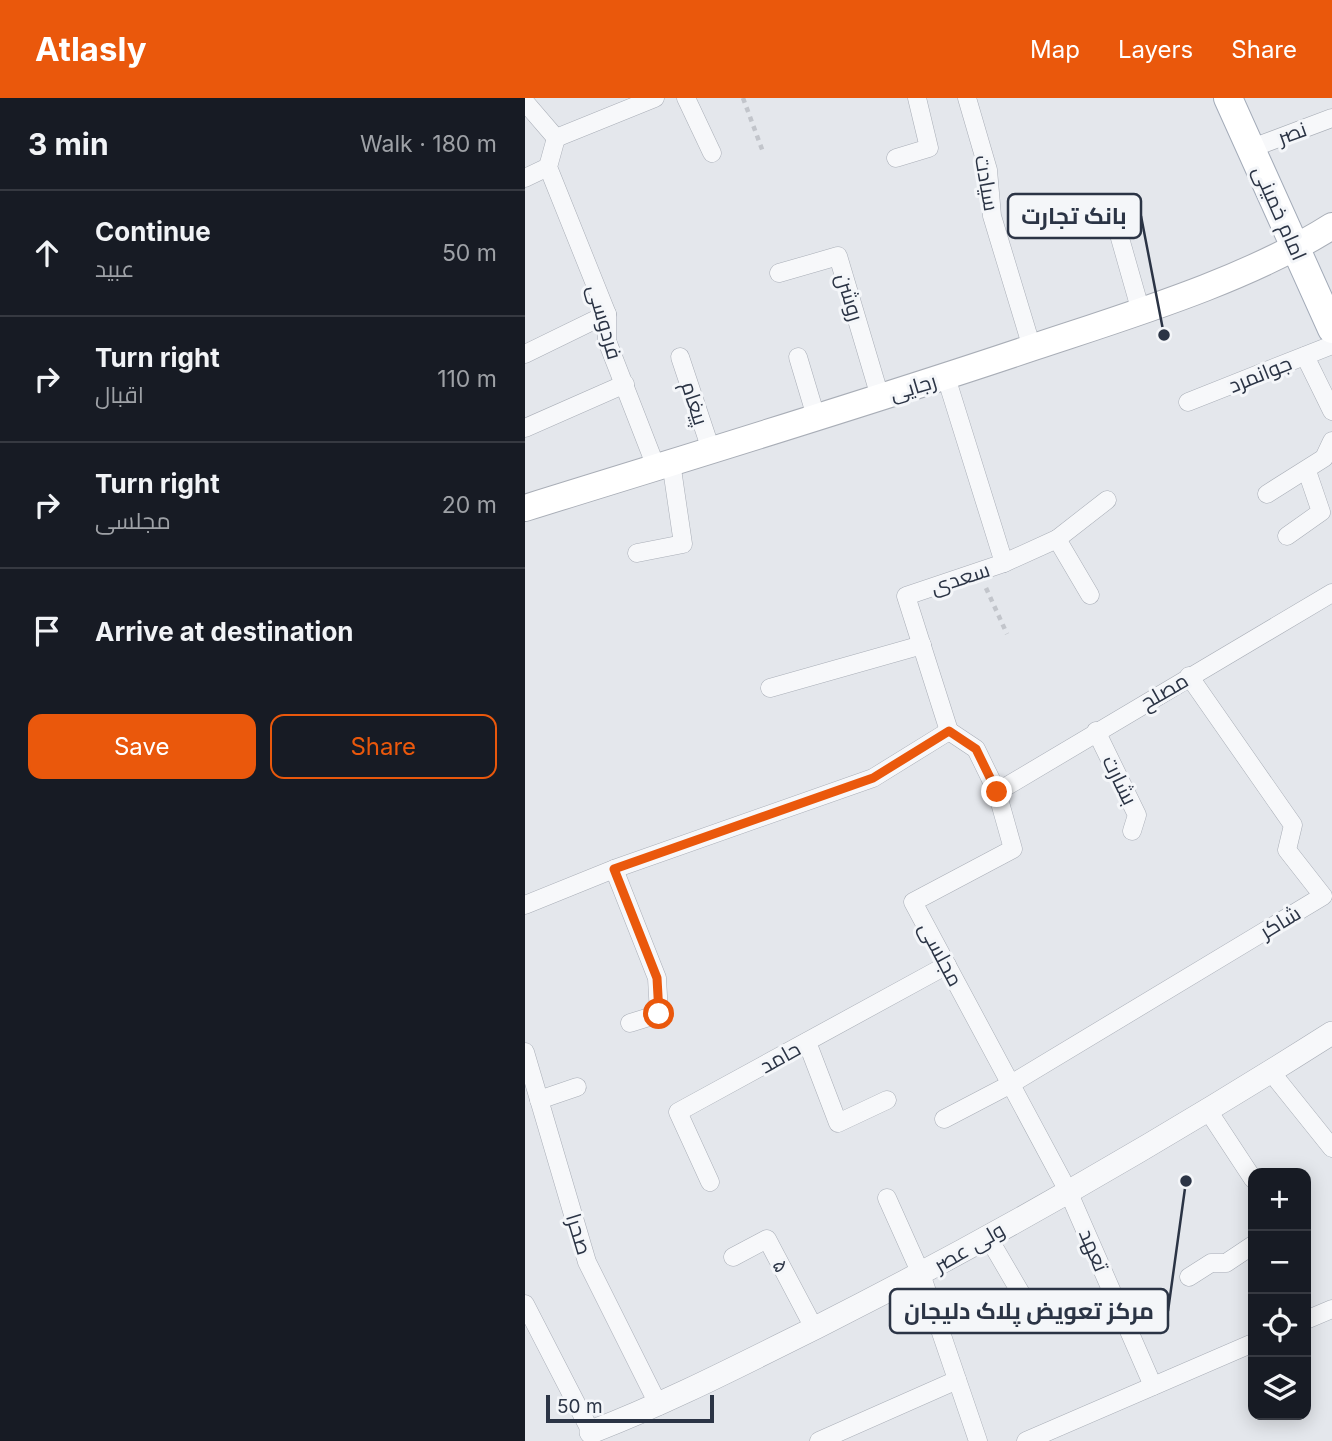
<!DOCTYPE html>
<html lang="en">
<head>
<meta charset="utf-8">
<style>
  body { margin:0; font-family:Inter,Cairo,sans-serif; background:#242831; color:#f1f3f6 }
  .controls { position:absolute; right:21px; bottom:21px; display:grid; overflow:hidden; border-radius:14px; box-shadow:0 4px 18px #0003 }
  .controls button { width:63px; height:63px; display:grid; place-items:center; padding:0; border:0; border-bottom:2px solid #363941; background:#171b24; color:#f1f3f6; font:35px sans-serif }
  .scale { position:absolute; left:21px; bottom:18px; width:168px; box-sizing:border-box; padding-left:7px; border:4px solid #2b3445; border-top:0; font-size:19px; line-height:24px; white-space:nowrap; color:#2b3445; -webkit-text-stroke:5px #f4f6f9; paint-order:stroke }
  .stop { position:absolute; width:21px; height:21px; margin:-16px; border:5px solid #ea580c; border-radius:50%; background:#fff }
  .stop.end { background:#ea580c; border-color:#fff; box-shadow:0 2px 7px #0008 }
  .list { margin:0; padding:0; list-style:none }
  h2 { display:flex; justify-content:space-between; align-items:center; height:91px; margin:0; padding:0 28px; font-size:30px }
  h2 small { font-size:23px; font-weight:400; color:#9ea1a6 }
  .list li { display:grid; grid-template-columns:46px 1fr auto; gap:21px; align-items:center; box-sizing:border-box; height:126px; padding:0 28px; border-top:2px solid #363941 }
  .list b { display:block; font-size:26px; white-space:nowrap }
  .list p { margin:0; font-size:23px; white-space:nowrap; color:#9ea1a6 }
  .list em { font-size:23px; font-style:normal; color:#9ea1a6 }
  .actions { display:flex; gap:14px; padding:21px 28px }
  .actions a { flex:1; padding:16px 0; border:2px solid #ea580c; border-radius:14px; text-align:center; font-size:24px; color:#ea580c }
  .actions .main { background:#ea580c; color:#fff }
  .icon { flex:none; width:38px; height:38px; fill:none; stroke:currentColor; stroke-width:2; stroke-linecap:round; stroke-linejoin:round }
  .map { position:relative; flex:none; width:807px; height:1343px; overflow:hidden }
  header { display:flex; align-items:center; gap:42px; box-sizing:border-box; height:98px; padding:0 35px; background:#ea580c; color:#fff }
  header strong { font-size:33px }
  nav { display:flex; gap:38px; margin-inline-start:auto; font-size:24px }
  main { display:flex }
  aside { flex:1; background:#171b24 }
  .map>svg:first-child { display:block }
</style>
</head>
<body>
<header>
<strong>Atlasly</strong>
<nav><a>Map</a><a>Layers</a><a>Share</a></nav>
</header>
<main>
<aside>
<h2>3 min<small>Walk · 180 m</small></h2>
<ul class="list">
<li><svg class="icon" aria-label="ahead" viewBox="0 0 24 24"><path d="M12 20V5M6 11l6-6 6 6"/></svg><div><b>Continue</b><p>عبید</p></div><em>50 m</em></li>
<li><svg class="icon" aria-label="right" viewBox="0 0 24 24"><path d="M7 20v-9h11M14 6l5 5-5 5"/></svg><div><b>Turn right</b><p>اقبال</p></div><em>110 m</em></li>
<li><svg class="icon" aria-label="right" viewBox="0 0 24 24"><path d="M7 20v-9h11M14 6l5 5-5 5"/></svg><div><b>Turn right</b><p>مجلسی</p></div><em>20 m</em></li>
<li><svg class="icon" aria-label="arrive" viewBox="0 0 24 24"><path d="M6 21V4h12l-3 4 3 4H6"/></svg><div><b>Arrive at destination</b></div></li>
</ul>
<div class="actions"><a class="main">Save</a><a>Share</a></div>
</aside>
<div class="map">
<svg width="807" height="1343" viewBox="0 0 807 1343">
  <rect width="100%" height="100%" fill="#e4e7ec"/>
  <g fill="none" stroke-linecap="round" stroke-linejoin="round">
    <g stroke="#a9aeb7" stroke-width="19">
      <g id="minor">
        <polyline points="161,0 187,55"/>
        <polyline points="442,0 463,72 467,118 507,250"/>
        <polyline points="0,4 31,40"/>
        <polyline points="31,40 23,69 82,216 82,243 131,369"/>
        <polyline points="31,40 130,0"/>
        <polyline points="727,50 807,20"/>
        <polyline points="371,60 404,50 392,0"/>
        <polyline points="0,80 23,69"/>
        <polyline points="589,119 616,214"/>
        <polyline points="254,175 313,158 355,299"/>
        <polyline points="0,256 82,216"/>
        <polyline points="780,258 807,313"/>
        <polyline points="155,259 186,352"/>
        <polyline points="273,259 291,319"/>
        <polyline points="421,279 479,465 381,498 424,633"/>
        <polyline points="663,304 807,247"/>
        <polyline points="0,330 100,286"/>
        <polyline points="742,396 799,360 807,343"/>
        <polyline points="762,438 796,414 782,373"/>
        <polyline points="532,441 565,497"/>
        <polyline points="112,455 158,446 146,364"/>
        <polyline points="479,465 532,441 582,402"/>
        <polyline points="245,590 397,547"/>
        <polyline points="424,633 451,651 472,694 488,751 388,804 543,1093 628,1288"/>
        <polyline points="571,633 612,717 607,733"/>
        <polyline points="472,694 807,495"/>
        <polyline points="89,771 132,880 134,916 105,925"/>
        <polyline points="0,807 89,771 348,680 424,633"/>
        <polyline points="282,944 313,1025 362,1002"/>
        <polyline points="0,954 62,1164 134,1308"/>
        <polyline points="746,974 807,1050"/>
        <polyline points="14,1002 52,989"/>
        <polyline points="682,1011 728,1081"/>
        <polyline points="419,1021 486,986 798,798 762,752 768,727 664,578"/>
        <polyline points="185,1084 153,1014 422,867"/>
        <polyline points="362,1100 396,1176 453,1343"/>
        <polyline points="463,1139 501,1204"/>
        <polyline points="208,1159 242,1141 289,1230"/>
        <polyline points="664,1179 686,1165 701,1165 728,1147"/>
        <polyline points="0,1206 66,1334"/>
        <polyline points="781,1222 807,1211"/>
        <polyline points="294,1343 432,1282"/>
        <polyline points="501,1343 728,1245"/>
      </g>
    </g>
    <g stroke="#a9aeb7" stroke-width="24">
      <path id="tertiary" d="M66,1334C144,1304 217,1266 292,1229C468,1140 640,1041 807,935"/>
    </g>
    <g stroke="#a9aeb7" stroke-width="28">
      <path id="secondary" d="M0,410C170,357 340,306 509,249C605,217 722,182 807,128"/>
    </g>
    <g stroke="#a3abb8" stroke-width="30">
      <polyline id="primary" points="703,0 807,231"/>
    </g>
    <g stroke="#c2c5cb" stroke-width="4.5" stroke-dasharray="5 5" stroke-linecap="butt">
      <polyline points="218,0 238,54"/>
      <polyline points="461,490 482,536"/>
    </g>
    <use href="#minor" stroke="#f7f8fa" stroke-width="18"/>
    <use href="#tertiary" stroke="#f7f8fa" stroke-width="23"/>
    <use href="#secondary" stroke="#fff" stroke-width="26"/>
    <use href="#primary" stroke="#fff" stroke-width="28"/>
  </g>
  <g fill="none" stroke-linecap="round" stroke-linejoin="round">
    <polyline stroke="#ea580c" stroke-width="9" points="134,916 132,880 89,771 348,680 424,633 451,651 472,694"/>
  </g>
  <g text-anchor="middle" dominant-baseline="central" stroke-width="6" stroke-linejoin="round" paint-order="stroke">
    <g font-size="21" fill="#2b3445" stroke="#f4f6f9">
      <text transform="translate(767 35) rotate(-20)">نصر</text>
      <text transform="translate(462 85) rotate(80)">سیادت</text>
      <text transform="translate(755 115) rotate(66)">امام خمینی</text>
      <text transform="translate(325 199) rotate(73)">روشن</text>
      <text transform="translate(80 224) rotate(74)">فردوسی</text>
      <text transform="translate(735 276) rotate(-22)">جوانمرد</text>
      <text transform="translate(388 289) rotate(-17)">رجایی</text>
      <text transform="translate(170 305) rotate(72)">پیغام</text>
      <text transform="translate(435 480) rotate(-18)">سعدی</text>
      <text transform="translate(639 593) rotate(-30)">مصلح</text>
      <text transform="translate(595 682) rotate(64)">بشارت</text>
      <text transform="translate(755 824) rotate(-31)">شاکر</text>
      <text transform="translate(416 856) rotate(62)">مجلسی</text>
      <text transform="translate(255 959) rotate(-29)">حامد</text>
      <text transform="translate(54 1136) rotate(73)">صحرا</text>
      <text transform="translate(444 1149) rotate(-30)">ولی عصر</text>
      <text transform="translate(569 1152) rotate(67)">تعهد</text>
      <text transform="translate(256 1168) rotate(63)">۵</text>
    </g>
  </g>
  <path fill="none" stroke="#2b3445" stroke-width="2.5" d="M639 237L616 118M661 1083L643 1213"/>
  <g fill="#2b3445" stroke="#f4f6f9" stroke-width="2.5">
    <circle cx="639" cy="237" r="7"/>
    <circle cx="661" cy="1083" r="7"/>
  </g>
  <g fill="#f4f6f9" stroke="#2b3445" stroke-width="2.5">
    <rect x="483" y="96" width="133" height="44" rx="7"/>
    <rect x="365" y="1191" width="278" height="44" rx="7"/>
  </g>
  <g font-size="23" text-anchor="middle" font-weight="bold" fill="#2b3445">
    <text x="549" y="126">بانک تجارت</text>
    <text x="504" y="1221">مرکز تعویض پلاک دلیجان</text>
  </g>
</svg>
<div class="controls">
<button>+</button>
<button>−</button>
<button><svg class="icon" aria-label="locate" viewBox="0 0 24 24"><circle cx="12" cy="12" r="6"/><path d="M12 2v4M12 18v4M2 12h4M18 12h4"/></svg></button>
<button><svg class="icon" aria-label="layers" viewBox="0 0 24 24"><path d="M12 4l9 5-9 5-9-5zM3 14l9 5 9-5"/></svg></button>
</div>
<div class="scale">50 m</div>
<div class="stop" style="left:134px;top:916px"></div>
<div class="stop end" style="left:472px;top:694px"></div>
</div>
</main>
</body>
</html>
